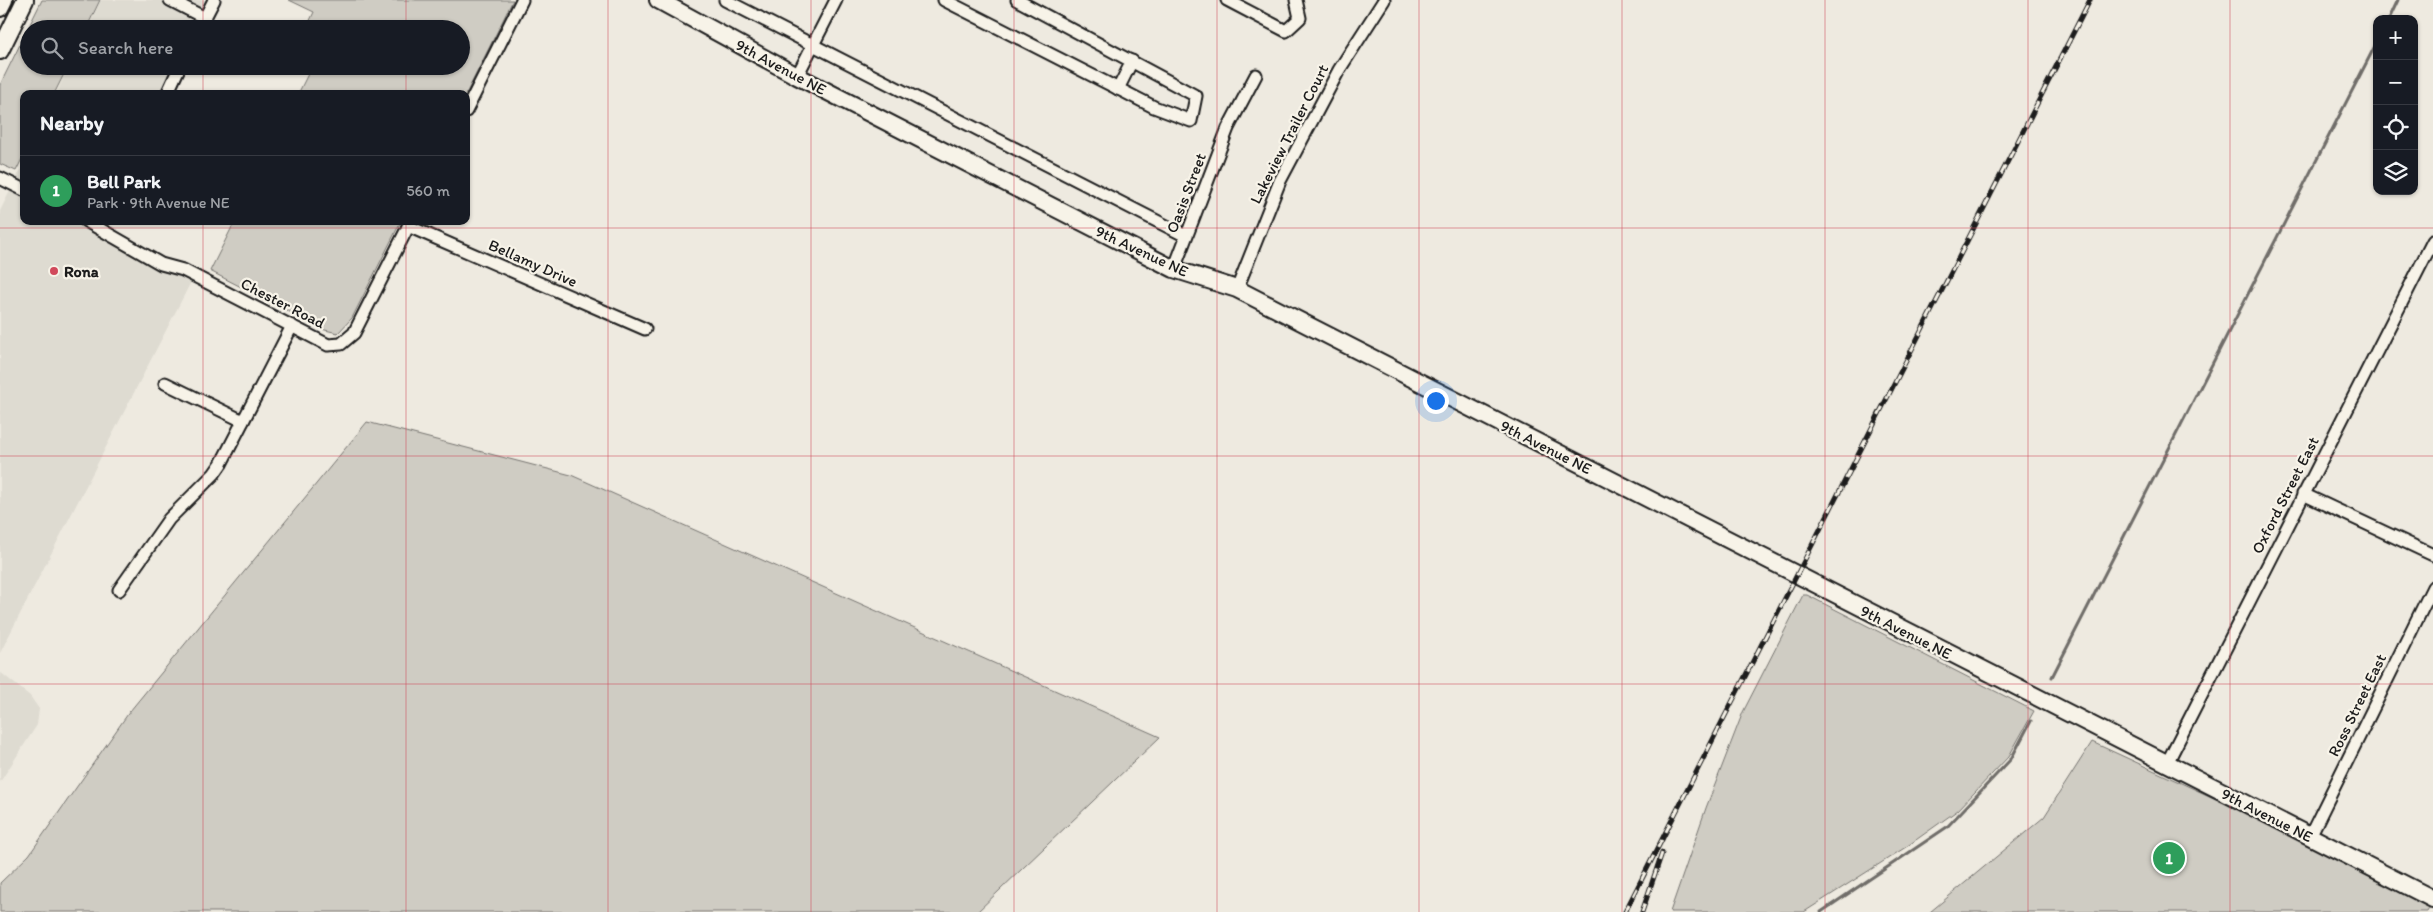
<!DOCTYPE html>
<html lang="en">
<head>
<meta charset="utf-8">
<style>
  body { margin:0; font-family:Itim,sans-serif; background:#20242c; color:#f1f3f6 }
  .controls { position:absolute; right:15px; top:15px; display:grid; overflow:hidden; border-radius:10px; box-shadow:0 1px 4px #0004 }
  .controls button { width:45px; height:45px; display:grid; place-items:center; padding:0; border:0; border-bottom:1px solid #363941; background:#171b24; color:#f1f3f6; font:25px sans-serif }
  .you { position:absolute; left:1435px; top:400px; width:18px; height:18px; margin:-12px; border:4px solid #fff; border-radius:50%; background:#1a73e8; box-shadow:0 0 0 8px #1a73e833 }
  .badge { display:grid; place-items:center; width:32px; height:32px; border-radius:50%; background:#d93025; color:#fff; font-size:16px; font-weight:700 }
  .pin { position:absolute; translate:-50% -50%; border:2px solid #fff; box-shadow:0 1px 5px #0006 }
  .list { margin:0; padding:0; list-style:none }
  h2 { display:flex; justify-content:space-between; align-items:center; height:65px; margin:0; padding:0 20px; font-size:21px }
  h2 small { font-size:16px; font-weight:400; color:#9ea1a6 }
  .list li { display:grid; grid-template-columns:32px 1fr auto; gap:15px; align-items:center; box-sizing:border-box; height:70px; padding:0 20px; border-top:1px solid #363941 }
  .list b { display:block; font-size:19px; white-space:nowrap }
  .list p { margin:0; font-size:16px; white-space:nowrap; color:#9ea1a6 }
  .list em { font-size:16px; font-style:normal; color:#9ea1a6 }
  .icon { flex:none; width:28px; height:28px; fill:none; stroke:currentColor; stroke-width:2; stroke-linecap:round; stroke-linejoin:round }
  .map { position:relative; flex:none; width:2433px; height:912px; overflow:hidden }
  .search { position:absolute; background:#171b24; box-shadow:0 1px 4px #0004; left:20px; top:20px; width:450px; height:55px; display:flex; align-items:center; gap:12px; box-sizing:border-box; padding:0 18px; border-radius:28px; color:#9ea1a6; font-size:19px }
  .panel { position:absolute; background:#171b24; box-shadow:0 1px 4px #0004; left:20px; top:90px; width:450px; height:135px; border-radius:10px }
  .map>svg:first-child { display:block }
</style>
</head>
<body>
<div class="map">
<svg width="2433" height="912" viewBox="0 0 2433 912">
  <rect width="100%" height="100%" fill="#eeeae0"/>
  <filter id="ink" filterUnits="userSpaceOnUse"><feTurbulence type="fractalNoise" baseFrequency=".02" numOctaves="2"/><feDisplacementMap in="SourceGraphic" scale="10" xChannelSelector="R" yChannelSelector="G"/><feConvolveMatrix kernelMatrix="1 2 1 2 8 2 1 2 1" color-interpolation-filters="sRGB"/></filter>
  <g filter="url(#ink)">
    <g fill="#dedbd1">
      <polygon points="101,0 214,0 199,29 87,29"/>
      <polygon points="69,66 180,66 166,94 56,94"/>
      <polygon points="24,163 24,221 102,221 99,227 194,276 0,653 0,211"/>
      <polygon points="0,672 30,696 39,709 37,725 0,782"/>
    </g>
    <g fill="#cfccc3" stroke="#767470">
      <polygon points="42,0 100,0 86,29 29,29 29,66 68,66 54,94 24,94 24,155 16,171 0,164 0,85"/>
      <polygon points="289,0 513,0 466,94 298,94 312,66 461,66 461,29 306,29 314,12"/>
      <polygon points="235,221 401,221 352,318 338,333 325,330 210,271"/>
      <polygon points="367,422 571,475 1160,737 977,912 0,912 0,883 29,855 130,711"/>
      <polygon points="1803,595 1807,595 2034,711 2009,756 1958,810 1906,847 1804,912 1670,912 1706,808 1743,712"/>
      <polygon points="2092,742 2433,899 2433,901 2427,912 1930,912 2044,817"/>
    </g>
    <g fill="none" stroke-linecap="round" stroke-linejoin="round">
      <g stroke="#6f6d69" stroke-width="3">
        <polyline points="2389,19 2398,0"/>
        <polyline points="2052,677 2377,42"/>
        <polyline points="1821,912 1947,827 2011,759 2031,721"/>
      </g>
      <g stroke="#1c1c1c" stroke-width="15">
        <g id="street">
          <polyline points="170,0 205,18"/>
          <polyline points="725,0 1186,236"/>
          <polyline points="944,0 1154,107 1191,121 1196,96 1017,0"/>
          <polyline points="1227,0 1286,31 1300,18 1296,0"/>
          <polyline points="199,29 214,0"/>
          <polyline points="797,76 836,0"/>
          <polyline points="1118,89 1132,61"/>
          <polyline points="167,94 180,66"/>
          <polyline points="466,111 522,0"/>
          <polyline points="0,178 24,190"/>
          <polyline points="86,221 161,264 183,270 328,345 341,344 354,333 411,221"/>
          <polyline points="408,226 645,329"/>
          <polyline points="1174,269 1228,128 1256,75"/>
          <polyline points="1237,289 1280,181 1339,70 1384,0"/>
          <polyline points="165,383 243,421"/>
          <polyline points="2303,494 2433,555"/>
          <polyline points="119,590 169,519 214,474 221,464 292,326"/>
          <polyline points="2166,765 2433,241"/>
          <polyline points="2310,836 2433,587"/>
        </g>
      </g>
      <g stroke="#1c1c1c" stroke-width="20">
        <g id="secondary">
          <polyline points="658,0 797,76 1174,269 1237,289 2433,899"/>
          <polyline points="0,8 4,0"/>
          <polyline points="0,51 25,0"/>
        </g>
      </g>
      <use href="#street" stroke="#f7f3e8" stroke-width="11"/>
      <use href="#secondary" stroke="#f7f3e8" stroke-width="16"/>
      <g stroke="#1c1c1c" stroke-width="5">
        <g id="rail">
          <polyline points="1625,912 2090,0"/>
          <polyline points="1642,912 1662,853"/>
        </g>
      </g>
      <use href="#rail" stroke="#f7f3e8" stroke-width="3" stroke-dasharray="9" stroke-linecap="butt"/>
    </g>
  </g>
  <path fill="none" stroke="#d1495b" stroke-width="1" stroke-opacity="0.55" d="M203,0V29M406,0V29M608,0V912M811,0V912M1014,0V912M1217,0V912M1419,0V912M1622,0V912M1825,0V912M2028,0V912M2230,0V912M203,66V94M406,66V94M203,221V912M406,221V912M0,228H2433M0,456H2433M0,684H2433"/>
  <circle fill="#d1495b" stroke="#f7f3e8" stroke-width="2" cx="54" cy="271" r="5"/>
  <g text-anchor="middle" dominant-baseline="central" stroke-width="4.5" stroke-linejoin="round" paint-order="stroke">
    <g font-size="16" fill="#1c1c1c" stroke="#f7f3e8">
      <text transform="translate(781 67) rotate(28)">9th Avenue NE</text>
      <text transform="translate(1289 134) rotate(-63)">Lakeview Trailer Court</text>
      <text transform="translate(1186 193) rotate(-69)">Oasis Street</text>
      <text transform="translate(1142 251) rotate(25)">9th Avenue NE</text>
      <text transform="translate(533 263) rotate(24)">Bellamy Drive</text>
      <text transform="translate(283 303) rotate(27)">Chester Road</text>
      <text transform="translate(1546 447) rotate(27)">9th Avenue NE</text>
      <text transform="translate(2285 495) rotate(-63)">Oxford Street East</text>
      <text transform="translate(1906 632) rotate(27)">9th Avenue NE</text>
      <text transform="translate(2357 705) rotate(-64)">Ross Street East</text>
      <text transform="translate(2267 815) rotate(27)">9th Avenue NE</text>
    </g>
    <g font-size="16" font-weight="bold" fill="#1c1c1c" stroke="#f7f3e8" text-anchor="start">
      <text x="64" y="271">Rona</text>
    </g>
  </g>
</svg>
<div class="controls">
<button>+</button>
<button>−</button>
<button><svg class="icon" aria-label="locate" viewBox="0 0 24 24"><circle cx="12" cy="12" r="6"/><path d="M12 2v4M12 18v4M2 12h4M18 12h4"/></svg></button>
<button><svg class="icon" aria-label="layers" viewBox="0 0 24 24"><path d="M12 4l9 5-9 5-9-5zM3 14l9 5 9-5"/></svg></button>
</div>
<div class="you"></div>
<div class="pin badge" style="left:2169px;top:858px;background:#2e9e5b">1</div>
<div class="search"><svg class="icon" aria-label="search" viewBox="0 0 24 24"><circle cx="10" cy="10" r="6"/><path d="M15 15l6 6"/></svg>Search here</div>
<section class="panel">
<h2>Nearby<small></small></h2>
<ul class="list">
<li><span class="badge" style="background:#2e9e5b">1</span><div><b>Bell Park</b><p>Park · 9th Avenue NE</p></div><em>560 m</em></li>
</ul>
</section>
</div>
</body>
</html>
